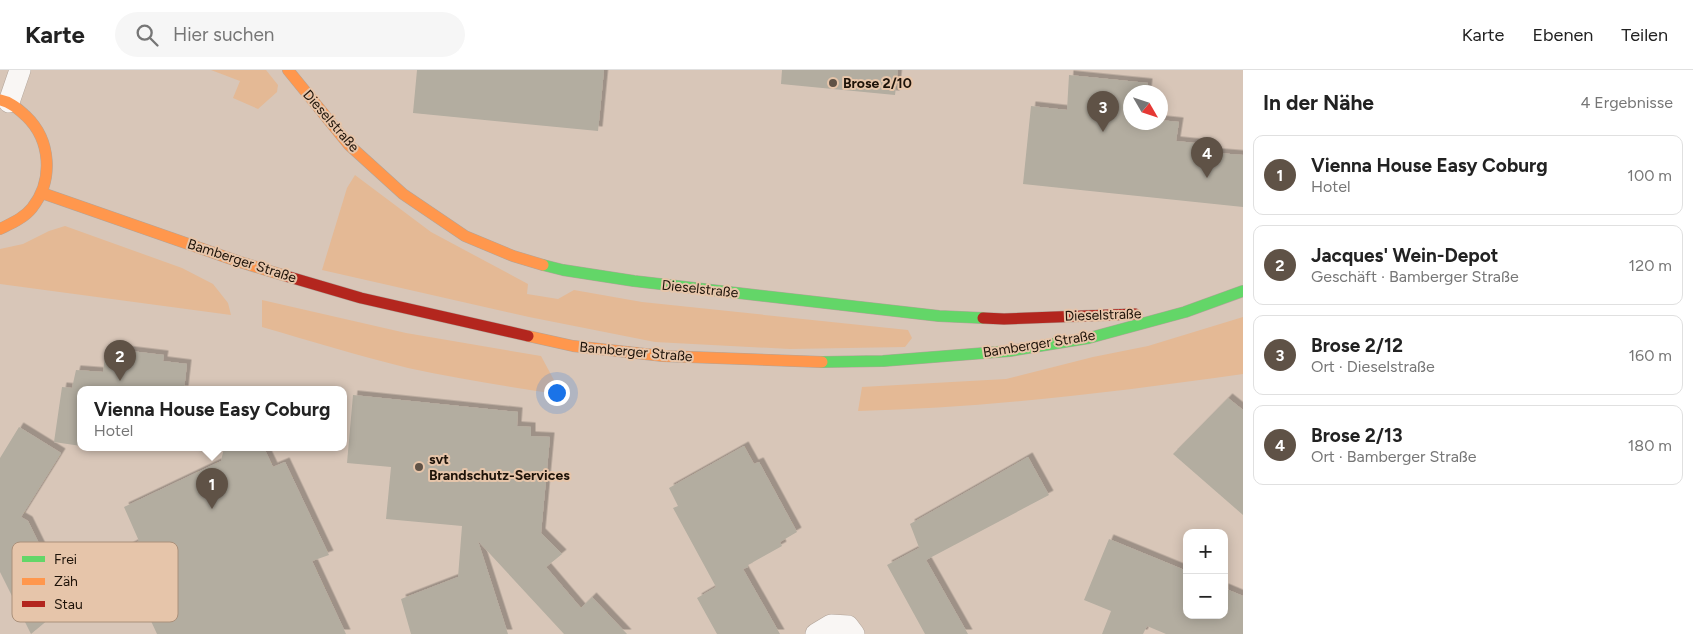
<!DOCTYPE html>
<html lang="de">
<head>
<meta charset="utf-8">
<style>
  body { margin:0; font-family:Figtree,sans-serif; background:#f6f6f6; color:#222 }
  .controls { position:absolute; right:15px; bottom:15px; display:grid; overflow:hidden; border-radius:10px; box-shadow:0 2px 12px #0003 }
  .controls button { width:45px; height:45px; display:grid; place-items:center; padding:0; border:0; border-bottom:1px solid #e0e0e0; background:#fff; color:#222; font:25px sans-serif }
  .compass { position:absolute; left:1123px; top:15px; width:45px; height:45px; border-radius:50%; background:#fff; box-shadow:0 2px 12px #0003; rotate:129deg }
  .you { position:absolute; left:556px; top:322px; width:18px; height:18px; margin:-12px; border:4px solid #fff; border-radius:50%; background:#1a73e8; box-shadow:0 0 0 8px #1a73e833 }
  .badge { display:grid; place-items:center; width:32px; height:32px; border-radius:50%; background:#5f5246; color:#fff; font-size:16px; font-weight:700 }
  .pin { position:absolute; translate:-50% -41px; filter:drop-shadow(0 1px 2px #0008) }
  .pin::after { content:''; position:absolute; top:26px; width:18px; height:15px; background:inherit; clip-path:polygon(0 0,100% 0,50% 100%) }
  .popup { position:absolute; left:77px; top:316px; width:270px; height:65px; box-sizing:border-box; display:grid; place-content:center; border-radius:10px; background:#fff; filter:drop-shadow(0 1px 4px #0005); font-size:16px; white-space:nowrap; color:#767676 }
  .popup b { font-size:19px; color:#222 }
  .popup::after { content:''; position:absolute; left:50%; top:100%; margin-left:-10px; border:10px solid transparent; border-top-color:#fff }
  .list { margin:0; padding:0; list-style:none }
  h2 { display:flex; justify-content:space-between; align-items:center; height:65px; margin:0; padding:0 20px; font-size:21px }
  h2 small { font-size:16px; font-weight:400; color:#767676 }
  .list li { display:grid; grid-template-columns:32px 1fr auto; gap:15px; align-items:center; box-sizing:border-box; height:80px; margin:0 10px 10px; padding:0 10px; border:1px solid #e0e0e0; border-radius:10px }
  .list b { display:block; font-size:19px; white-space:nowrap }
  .list p { margin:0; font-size:16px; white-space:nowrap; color:#767676 }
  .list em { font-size:16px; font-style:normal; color:#767676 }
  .icon { flex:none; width:28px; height:28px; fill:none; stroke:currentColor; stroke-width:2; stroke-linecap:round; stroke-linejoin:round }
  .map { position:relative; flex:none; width:1243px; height:564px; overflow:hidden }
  header { display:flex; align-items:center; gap:30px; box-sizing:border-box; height:70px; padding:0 25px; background:#fff; border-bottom:1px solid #e0e0e0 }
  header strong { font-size:24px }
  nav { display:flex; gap:28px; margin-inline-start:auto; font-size:18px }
  .search { width:350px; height:45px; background:#f6f6f6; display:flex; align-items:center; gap:12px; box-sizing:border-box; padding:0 18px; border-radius:28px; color:#767676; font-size:19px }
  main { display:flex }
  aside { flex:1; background:#fff }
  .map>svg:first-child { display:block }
</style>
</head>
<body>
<header>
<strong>Karte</strong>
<div class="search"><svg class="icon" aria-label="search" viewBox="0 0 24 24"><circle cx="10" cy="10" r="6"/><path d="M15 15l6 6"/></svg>Hier suchen</div>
<nav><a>Karte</a><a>Ebenen</a><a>Teilen</a></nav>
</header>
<main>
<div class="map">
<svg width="1243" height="564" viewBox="0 0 1243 564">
  <defs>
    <filter id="shadow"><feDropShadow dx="4.5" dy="-4.5" stdDeviation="0" flood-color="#0004"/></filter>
  </defs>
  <rect width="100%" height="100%" fill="#d8c6b8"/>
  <g fill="#e4b995">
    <polygon points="211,0 266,0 278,15 277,22 258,39 233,28 240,11"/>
    <polygon points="355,105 431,162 528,214 527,224 558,229 574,220 642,232 908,260 912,268 905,277 790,279 655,272 529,247 322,200 347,118"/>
    <polygon points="65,156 182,198 213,214 228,233 231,245 0,214 0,179 23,174 49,161"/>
    <path d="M262,230L406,263L541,286L562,325C511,317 459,309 408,298C359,286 311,271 262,257Z"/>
    <path d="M1243,247V304C1115,322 987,338 858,341L862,317L1006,309L1093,287L1148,276Z"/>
  </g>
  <g fill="#b3ada0" filter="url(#shadow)">
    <polygon points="417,0 604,0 598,61 413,43"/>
    <polygon points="782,0 898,0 895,25 781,14"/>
    <polygon points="1069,5 1148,13 1147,22 1130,22 1130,52 1160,52 1160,50 1179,52 1176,71 1205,74 1205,82 1243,85 1243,137 1023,114 1031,36 1067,40"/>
    <polygon points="106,278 164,285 163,291 187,294 184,320 81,320 81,376 54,372 62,317 72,318 76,300 103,302"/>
    <polygon points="353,325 518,342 517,356 531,357 531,366 550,367 541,463 562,484 546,497 581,538 592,527 627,564 564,564 478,471 508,564 411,564 401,529 458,507 462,456 386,449 391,397 347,393"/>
    <polygon points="1228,328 1243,340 1243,445 1173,384"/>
    <polygon points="19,357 61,383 21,447 28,451 68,533 31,564 0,502 0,388"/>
    <polygon points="744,376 754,394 759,392 797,462 780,472 782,476 748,495 748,497 743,499 780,564 717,564 697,528 716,517 673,438 678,436 669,418"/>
    <polygon points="224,378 264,378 273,397 285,392 329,485 312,491 346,564 157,564 119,482 139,471 124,437 221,391"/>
    <polygon points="1028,387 1049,425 926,490 968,564 925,564 887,495 919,478 920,480 910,454"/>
    <polygon points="1109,469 1187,501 1187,545 1224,545 1224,518 1243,526 1243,564 1166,564 1147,556 1143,564 1102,564 1111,541 1084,530"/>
  </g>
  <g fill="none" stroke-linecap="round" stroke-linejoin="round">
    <g stroke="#b2a499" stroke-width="22">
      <g id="street">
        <polyline points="9,32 20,0"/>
        <polyline points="816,564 831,555 848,556 854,564"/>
      </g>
    </g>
    <g stroke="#b2a499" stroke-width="12">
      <g id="fast">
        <polyline points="543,195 563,200 634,211 939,246 983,248"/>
        <polyline points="822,292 883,291 1010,281 1089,268 1185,242 1243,221"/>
      </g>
    </g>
    <g stroke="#b2a499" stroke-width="12">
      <g id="slow">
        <polyline points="288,0 349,75 403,124 465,166 513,186 543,195"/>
        <path d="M0,30C11,32 18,39 26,46C51,70 54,110 32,138C24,148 12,153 0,159"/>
        <polyline points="42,123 240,192 286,206"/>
        <polyline points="528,266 573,276 663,286 822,292"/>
      </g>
    </g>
    <g stroke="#b2a499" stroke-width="12">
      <g id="jam">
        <polyline points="286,206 361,228 528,266"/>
        <polyline points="983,248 1004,249 1135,244"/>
      </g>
    </g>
    <use href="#street" stroke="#f9f6f4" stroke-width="21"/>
    <use href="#fast" stroke="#63d668" stroke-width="11"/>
    <use href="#slow" stroke="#ff974d" stroke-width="11"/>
    <use href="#jam" stroke="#b3261e" stroke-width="11"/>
  </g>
  <g fill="#5f5246" stroke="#e6c5aa" stroke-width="2">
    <circle cx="833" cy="13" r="5"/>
    <circle cx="419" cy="397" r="5"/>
  </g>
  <g text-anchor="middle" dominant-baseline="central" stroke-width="4" stroke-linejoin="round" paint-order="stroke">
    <g font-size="14" font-weight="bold" fill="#1e1309" stroke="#e6c5aa" text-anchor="start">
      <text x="843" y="13">Brose 2/10</text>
      <text x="429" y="389">svt<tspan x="429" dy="16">Brandschutz-Services</tspan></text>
    </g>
    <g font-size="14" fill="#1e1309" stroke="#e6c5aa">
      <text transform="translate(331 51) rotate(49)">Dieselstraße</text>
      <text transform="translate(242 191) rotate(18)">Bamberger Straße</text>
      <text transform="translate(700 219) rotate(6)">Dieselstraße</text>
      <text transform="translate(1103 245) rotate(-2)">Dieselstraße</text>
      <text transform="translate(1039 274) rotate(-9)">Bamberger Straße</text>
      <text transform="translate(636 282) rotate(5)">Bamberger Straße</text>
    </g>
  </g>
  <rect x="12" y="472" width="166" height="80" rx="8" fill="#e6c5aa" stroke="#aa907a" stroke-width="1"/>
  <rect x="22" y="486" width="23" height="6" fill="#63d668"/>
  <rect x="22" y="508" width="23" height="7" fill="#ff974d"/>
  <rect x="22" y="531" width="23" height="6" fill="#b3261e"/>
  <g font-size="14" fill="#1e1309">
    <text x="54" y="494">Frei</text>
    <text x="54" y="516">Zäh</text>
    <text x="54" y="539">Stau</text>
  </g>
</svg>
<div class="controls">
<button>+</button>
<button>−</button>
</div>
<svg class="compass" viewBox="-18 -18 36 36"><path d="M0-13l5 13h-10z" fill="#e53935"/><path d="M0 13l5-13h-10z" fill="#767676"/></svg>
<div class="you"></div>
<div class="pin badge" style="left:212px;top:439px">1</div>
<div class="popup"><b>Vienna House Easy Coburg</b>Hotel</div>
<div class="pin badge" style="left:120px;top:311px">2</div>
<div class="pin badge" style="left:1103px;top:62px">3</div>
<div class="pin badge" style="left:1207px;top:108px">4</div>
</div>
<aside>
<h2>In der Nähe<small>4 Ergebnisse</small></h2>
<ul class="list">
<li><span class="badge">1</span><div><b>Vienna House Easy Coburg</b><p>Hotel</p></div><em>100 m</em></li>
<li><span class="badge">2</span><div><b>Jacques' Wein-Depot</b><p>Geschäft · Bamberger Straße</p></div><em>120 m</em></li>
<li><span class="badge">3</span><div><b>Brose 2/12</b><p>Ort · Dieselstraße</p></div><em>160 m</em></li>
<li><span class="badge">4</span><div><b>Brose 2/13</b><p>Ort · Bamberger Straße</p></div><em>180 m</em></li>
</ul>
</aside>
</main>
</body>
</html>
